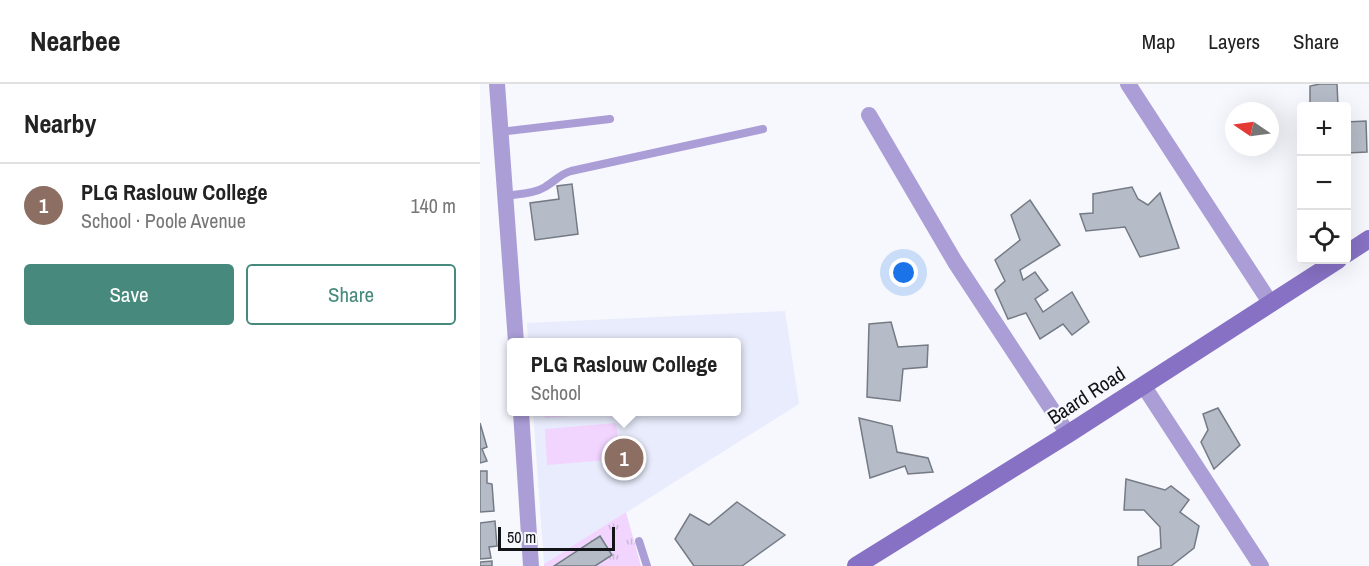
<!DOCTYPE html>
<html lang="en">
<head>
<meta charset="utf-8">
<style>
  body { margin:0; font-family:"Archivo Narrow",sans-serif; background:#f2f2f2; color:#222 }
  .controls { position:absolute; right:18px; top:18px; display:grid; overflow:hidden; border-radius:6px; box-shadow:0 6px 24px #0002 }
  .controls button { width:54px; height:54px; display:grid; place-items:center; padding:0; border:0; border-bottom:2px solid #e0e0e0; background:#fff; color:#222; font:30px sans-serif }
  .compass { position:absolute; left:745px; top:18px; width:54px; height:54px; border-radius:50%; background:#fff; box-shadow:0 6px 24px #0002; rotate:283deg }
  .scale { position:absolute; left:18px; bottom:15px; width:117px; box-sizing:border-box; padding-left:6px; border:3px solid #131418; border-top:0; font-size:16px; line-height:21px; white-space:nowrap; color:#131418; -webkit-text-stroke:4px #f7f8fd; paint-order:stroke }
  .you { position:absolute; left:424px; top:189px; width:21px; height:21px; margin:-15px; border:4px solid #fff; border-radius:50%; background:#1a73e8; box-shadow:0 0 0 9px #1a73e833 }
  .badge { display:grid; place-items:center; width:39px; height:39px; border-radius:50%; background:#478a7d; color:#fff; font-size:20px; font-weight:700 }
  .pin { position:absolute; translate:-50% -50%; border:3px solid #fff; box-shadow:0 2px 6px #0006 }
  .popup { position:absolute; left:27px; top:254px; width:234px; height:78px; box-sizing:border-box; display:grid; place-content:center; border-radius:6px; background:#fff; filter:drop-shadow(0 2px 4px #0005); font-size:20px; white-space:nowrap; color:#767676 }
  .popup b { font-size:22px; color:#222 }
  .popup::after { content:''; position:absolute; left:50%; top:100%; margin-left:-12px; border:12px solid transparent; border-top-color:#fff }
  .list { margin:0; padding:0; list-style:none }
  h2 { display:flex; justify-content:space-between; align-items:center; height:78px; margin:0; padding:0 24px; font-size:26px }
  h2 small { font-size:20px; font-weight:400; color:#767676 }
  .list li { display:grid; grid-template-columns:39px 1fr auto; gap:18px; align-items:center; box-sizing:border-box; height:84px; padding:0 24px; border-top:2px solid #e0e0e0 }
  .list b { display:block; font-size:22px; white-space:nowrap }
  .list p { margin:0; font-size:20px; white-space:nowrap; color:#767676 }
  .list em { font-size:20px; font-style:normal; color:#767676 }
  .actions { display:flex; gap:12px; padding:18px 24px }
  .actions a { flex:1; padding:14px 0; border:2px solid #478a7d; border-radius:6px; text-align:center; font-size:21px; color:#478a7d }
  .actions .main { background:#478a7d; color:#fff }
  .icon { flex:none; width:33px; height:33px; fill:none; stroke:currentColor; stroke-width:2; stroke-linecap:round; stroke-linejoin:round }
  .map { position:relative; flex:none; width:889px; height:482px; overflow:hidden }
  header { display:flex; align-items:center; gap:36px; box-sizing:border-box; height:84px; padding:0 30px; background:#fff; border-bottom:2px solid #e0e0e0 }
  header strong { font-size:28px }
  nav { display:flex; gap:33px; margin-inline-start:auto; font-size:21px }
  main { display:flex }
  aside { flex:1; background:#fff }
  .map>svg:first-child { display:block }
</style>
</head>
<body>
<header>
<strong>Nearbee</strong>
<nav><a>Map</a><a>Layers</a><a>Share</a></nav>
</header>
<main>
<aside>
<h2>Nearby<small></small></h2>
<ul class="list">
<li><span class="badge" style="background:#8d6e63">1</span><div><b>PLG Raslouw College</b><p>School · Poole Avenue</p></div><em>140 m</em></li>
</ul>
<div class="actions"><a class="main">Save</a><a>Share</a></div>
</aside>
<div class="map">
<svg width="889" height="482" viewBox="0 0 889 482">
  <defs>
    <pattern id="park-tufts" width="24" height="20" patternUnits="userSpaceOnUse" patternTransform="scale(1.5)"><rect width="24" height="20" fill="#f1d5ff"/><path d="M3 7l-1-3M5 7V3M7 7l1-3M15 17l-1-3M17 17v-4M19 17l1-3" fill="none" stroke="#ceb6da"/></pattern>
  </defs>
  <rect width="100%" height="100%" fill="#f7f8fd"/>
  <polygon fill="#e8ecfc" points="305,227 319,320 64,480 53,328 256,328 256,258 48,258 47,239"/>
  <polygon fill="url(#park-tufts)" points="146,428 161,482 64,482 64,480"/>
  <g fill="#f1d5ff">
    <polygon points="64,328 138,328 65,334"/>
    <polygon points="136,339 140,375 67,381 65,345"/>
  </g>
  <g fill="#b5bcc7" stroke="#747b85" stroke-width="1.5">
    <polygon points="840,0 857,0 858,22 830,22 830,2"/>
    <polygon points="886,37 887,68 866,69 866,38"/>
    <polygon points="92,100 98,150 55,156 50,119 79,115 77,102"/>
    <polygon points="652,103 658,115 668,121 680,109 699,164 660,173 645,143 606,147 600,130 613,129 613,110"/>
    <polygon points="550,116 580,161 540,186 543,196 555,188 568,206 555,215 563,228 592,208 609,238 592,251 583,240 560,255 546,229 528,235 515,206 525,197 515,176 540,156 531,131"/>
    <polygon points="411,238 418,263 448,261 447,283 423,285 420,317 387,313 389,240"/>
    <polygon points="738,324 760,361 734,385 721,358 728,346 723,330"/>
    <polygon points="379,334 412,342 417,368 448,374 453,388 428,390 425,382 390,394"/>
    <polygon points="0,339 7,363 2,365 7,377 0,379"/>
    <polygon points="0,387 7,387 7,399 12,400 14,427 0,428"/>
    <polygon points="646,395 685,406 691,402 709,416 700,428 719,442 714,464 691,482 658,482 658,473 681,464 680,443 664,426 644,426"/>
    <polygon points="257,418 305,451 262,482 214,482 195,455 210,430 229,441"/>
    <polygon points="15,437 17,462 9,463 11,474 0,475 0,439"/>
    <polygon points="120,452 132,471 115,482 74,482"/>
    <polygon points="12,477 12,482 0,482 0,478"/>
  </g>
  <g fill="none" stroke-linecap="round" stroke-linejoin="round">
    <g stroke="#ab9ed7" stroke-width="8">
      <polyline points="20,48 130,35"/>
      <path d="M25,112C38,110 54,110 65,103C74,98 80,90 91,87L283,45"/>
      <polyline points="159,457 167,482"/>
    </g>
    <g stroke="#ab9ed7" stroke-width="16">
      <polyline points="17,0 36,258"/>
      <polyline points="648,0 791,220"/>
      <polyline points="389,31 475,178 588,350"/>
      <polyline points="663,301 781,482"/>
      <polyline points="41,328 51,482"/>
    </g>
    <g stroke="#8771c4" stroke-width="18">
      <polyline points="866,170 889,155"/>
      <polyline points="376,482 588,350 858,176"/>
    </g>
  </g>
  <g text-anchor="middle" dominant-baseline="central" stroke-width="4.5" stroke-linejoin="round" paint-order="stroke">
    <g font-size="20" fill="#131418" stroke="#f7f8fd">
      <text transform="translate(606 311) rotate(-33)">Baard Road</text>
    </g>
  </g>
</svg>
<div class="controls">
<button>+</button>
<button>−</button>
<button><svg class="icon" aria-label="locate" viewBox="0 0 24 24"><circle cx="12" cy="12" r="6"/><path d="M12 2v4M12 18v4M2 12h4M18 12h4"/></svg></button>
</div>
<svg class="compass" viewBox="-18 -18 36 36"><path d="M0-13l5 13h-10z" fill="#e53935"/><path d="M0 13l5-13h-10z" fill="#767676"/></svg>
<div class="scale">50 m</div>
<div class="you"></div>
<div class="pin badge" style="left:144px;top:374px;background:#8d6e63">1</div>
<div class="popup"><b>PLG Raslouw College</b>School</div>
</div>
</main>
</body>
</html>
